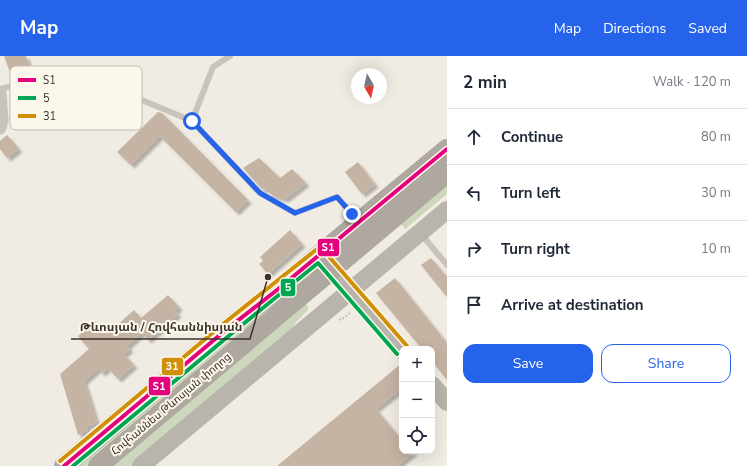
<!DOCTYPE html>
<html lang="en">
<head>
<meta charset="utf-8">
<style>
  body { margin:0; font-family:"Nunito Sans","Noto Sans Armenian",sans-serif; background:#f6f6f7; color:#1f2937 }
  .controls { position:absolute; right:12px; bottom:12px; display:grid; overflow:hidden; border-radius:8px; box-shadow:0 4px 16px #0002 }
  .controls button { width:36px; height:36px; display:grid; place-items:center; padding:0; border:0; border-bottom:1px solid #e0e1e3; background:#fff; color:#1f2937; font:20px sans-serif }
  .compass { position:absolute; left:351px; top:12px; width:36px; height:36px; border-radius:50%; background:#fff; box-shadow:0 4px 16px #0002; rotate:171deg }
  .stop { position:absolute; width:12px; height:12px; margin:-9px; border:3px solid #2563eb; border-radius:50%; background:#fff }
  .stop.end { background:#2563eb; border-color:#fff; box-shadow:0 1px 4px #0008 }
  .list { margin:0; padding:0; list-style:none }
  h2 { display:flex; justify-content:space-between; align-items:center; height:52px; margin:0; padding:0 16px; font-size:17px }
  h2 small { font-size:13px; font-weight:400; color:#747a83 }
  .list li { display:grid; grid-template-columns:26px 1fr auto; gap:12px; align-items:center; box-sizing:border-box; height:56px; padding:0 16px; border-top:1px solid #e0e1e3 }
  .list b { display:block; font-size:15px; white-space:nowrap }
  .list em { font-size:13px; font-style:normal; color:#747a83 }
  .actions { display:flex; gap:8px; padding:12px 16px }
  .actions a { flex:1; padding:9px 0; border:1px solid #2563eb; border-radius:12px; text-align:center; font-size:14px; color:#2563eb }
  .actions .main { background:#2563eb; color:#fff }
  .icon { flex:none; width:22px; height:22px; fill:none; stroke:currentColor; stroke-width:2; stroke-linecap:round; stroke-linejoin:round }
  .map { position:relative; flex:none; width:447px; height:410px; overflow:hidden }
  header { display:flex; align-items:center; gap:24px; box-sizing:border-box; height:56px; padding:0 20px; background:#2563eb; color:#fff }
  header strong { font-size:19px }
  nav { display:flex; gap:22px; margin-inline-start:auto; font-size:14px }
  main { display:flex }
  aside { flex:1; background:#fff }
  .map>svg:first-child { display:block }
</style>
</head>
<body>
<header>
<strong>Map</strong>
<nav><a>Map</a><a>Directions</a><a>Saved</a></nav>
</header>
<main>
<div class="map">
<svg width="447" height="410" viewBox="0 0 447 410">
  <defs>
    <filter id="shadow"><feDropShadow dx="3.5" dy="3.5" stdDeviation="1" flood-color="#0004"/></filter>
  </defs>
  <rect width="100%" height="100%" fill="#f0ece3"/>
  <g fill="#cdd7bc">
    <polygon points="447,127 447,138 405,173 400,166"/>
    <polygon points="290,232 294,236 87,410 76,410"/>
    <polygon points="301,247 308,249 308,254 296,266 287,282 131,410 109,410"/>
  </g>
  <g fill="#c5b3a3" filter="url(#shadow)">
    <polygon points="4,0 26,0 31,15 12,22"/>
    <polygon points="158,56 162,57 248,144 236,156 160,80 131,109 117,96"/>
    <polygon points="7,79 19,93 7,102 0,93 0,85"/>
    <polygon points="259,102 280,122 292,113 306,127 285,143 274,140 269,137 268,134 262,133 243,112"/>
    <polygon points="358,106 375,128 362,138 345,116"/>
    <polygon points="290,174 302,188 268,218 259,208 263,205 260,201"/>
    <polygon points="431,202 447,221 447,241 421,209"/>
    <polygon points="395,222 447,287 447,324 432,305 432,293 422,293 376,237"/>
    <polygon points="168,239 179,251 175,255 178,258 148,284 142,277 127,290 130,293 124,298 134,309 118,323 108,312 102,317 98,313 84,325 97,367 87,370 88,374 78,379 60,318 89,293 78,280 95,265 107,278 134,254 141,262"/>
    <polygon points="402,307 402,332 376,353 402,384 402,395 415,395 397,410 277,410"/>
  </g>
  <g fill="none" stroke-linecap="round" stroke-linejoin="round">
    <polyline stroke="#c1bcb4" stroke-width="2" stroke-dasharray="2 2" stroke-linecap="butt" points="339,263 341,264 350,257"/>
    <g stroke="#c9c4bb" stroke-width="6">
      <polyline points="0,33 57,18 84,45 125,37 192,65 260,137 295,157 337,141 357,164"/>
      <polyline points="192,65 213,11 230,0"/>
      <polyline points="421,178 447,209"/>
    </g>
    <polyline stroke="#c9c4bb" stroke-width="13" points="0,37 2,64 0,72"/>
    <g stroke="#b9b4ac" stroke-width="18">
      <polyline points="322,203 402,294"/>
      <polyline points="432,329 447,346"/>
      <polyline points="141,410 447,154"/>
    </g>
    <g stroke="#aea8a0" stroke-width="20">
      <polyline points="64,410 227,273 277,234 447,93"/>
      <polyline points="98,410 447,117"/>
    </g>
    <g stroke="#fcf7eb" stroke-width="7">
      <polyline id="bus-1" points="64,410 227,273 277,234 447,93"/>
    </g>
    <g stroke="#fcf7eb" stroke-width="7">
      <polyline id="bus-2" points="73,410 231,278 318,207 397,298"/>
    </g>
    <g stroke="#fcf7eb" stroke-width="7">
      <polyline id="bus-3" points="60,405 223,268 317,193 324,195 407,290"/>
    </g>
    <use href="#bus-1" stroke="#e5007d" stroke-width="4"/>
    <use href="#bus-2" stroke="#00a651" stroke-width="4"/>
    <use href="#bus-3" stroke="#d18f08" stroke-width="4"/>
  </g>
  <g fill="none" stroke-linecap="round" stroke-linejoin="round">
    <polyline stroke="#2563eb" stroke-width="5" points="192,65 260,137 295,157 337,141 352,158"/>
  </g>
  <g text-anchor="middle" dominant-baseline="central" stroke-width="4" stroke-linejoin="round" paint-order="stroke">
    <g font-size="11" fill="#3b3229" stroke="#fcf7eb">
      <text transform="translate(171 348) rotate(-40)">Հովհաննես Թևոսյան փողոց</text>
    </g>
  </g>
  <rect x="10" y="10" width="132" height="64" rx="6" fill="#fcf7eb" stroke="#c2bcb1" stroke-width="1"/>
  <rect x="18" y="22" width="18" height="4" fill="#e5007d"/>
  <rect x="18" y="40" width="18" height="4" fill="#00a651"/>
  <rect x="18" y="58" width="18" height="4" fill="#d18f08"/>
  <g font-size="11" fill="#3b3229">
    <text x="43" y="28">Տ1</text>
    <text x="43" y="46">5</text>
    <text x="43" y="64">31</text>
  </g>
  <path fill="none" stroke="#3b3229" stroke-width="1.5" d="M268 221L250 283H71"/>
  <circle fill="#3b3229" stroke="#fcf7eb" stroke-width="1.5" cx="268" cy="221" r="4"/>
  <g font-size="12" text-anchor="middle" font-weight="bold" fill="#3b3229" stroke="#fcf7eb" stroke-width="4" stroke-linejoin="round" paint-order="stroke">
    <text x="161" y="275">Թևոսյան / Հովհաննիսյան</text>
  </g>
  <g stroke="#fcf7eb" stroke-width="1.5">
    <rect x="317" y="182" width="23" height="19" rx="4" fill="#e5007d"/>
    <rect x="280" y="222" width="16" height="19" rx="4" fill="#00a651"/>
    <rect x="161" y="301" width="23" height="19" rx="4" fill="#d18f08"/>
    <rect x="148" y="320" width="23" height="20" rx="4" fill="#e5007d"/>
  </g>
  <g font-size="11" text-anchor="middle" font-weight="bold" fill="#fff">
    <text x="328" y="195">Տ1</text>
    <text x="288" y="235">5</text>
    <text x="172" y="314">31</text>
    <text x="159" y="334">Տ1</text>
  </g>
</svg>
<div class="controls">
<button>+</button>
<button>−</button>
<button><svg class="icon" aria-label="locate" viewBox="0 0 24 24"><circle cx="12" cy="12" r="6"/><path d="M12 2v4M12 18v4M2 12h4M18 12h4"/></svg></button>
</div>
<svg class="compass" viewBox="-18 -18 36 36"><path d="M0-13l5 13h-10z" fill="#e53935"/><path d="M0 13l5-13h-10z" fill="#747a83"/></svg>
<div class="stop" style="left:192px;top:65px"></div>
<div class="stop end" style="left:352px;top:158px"></div>
</div>
<aside>
<h2>2 min<small>Walk · 120 m</small></h2>
<ul class="list">
<li><svg class="icon" aria-label="ahead" viewBox="0 0 24 24"><path d="M12 20V5M6 11l6-6 6 6"/></svg><div><b>Continue</b></div><em>80 m</em></li>
<li><svg class="icon" aria-label="left" viewBox="0 0 24 24"><path d="M17 20v-9H6M10 6l-5 5 5 5"/></svg><div><b>Turn left</b></div><em>30 m</em></li>
<li><svg class="icon" aria-label="right" viewBox="0 0 24 24"><path d="M7 20v-9h11M14 6l5 5-5 5"/></svg><div><b>Turn right</b></div><em>10 m</em></li>
<li><svg class="icon" aria-label="arrive" viewBox="0 0 24 24"><path d="M6 21V4h12l-3 4 3 4H6"/></svg><div><b>Arrive at destination</b></div></li>
</ul>
<div class="actions"><a class="main">Save</a><a>Share</a></div>
</aside>
</main>
</body>
</html>
